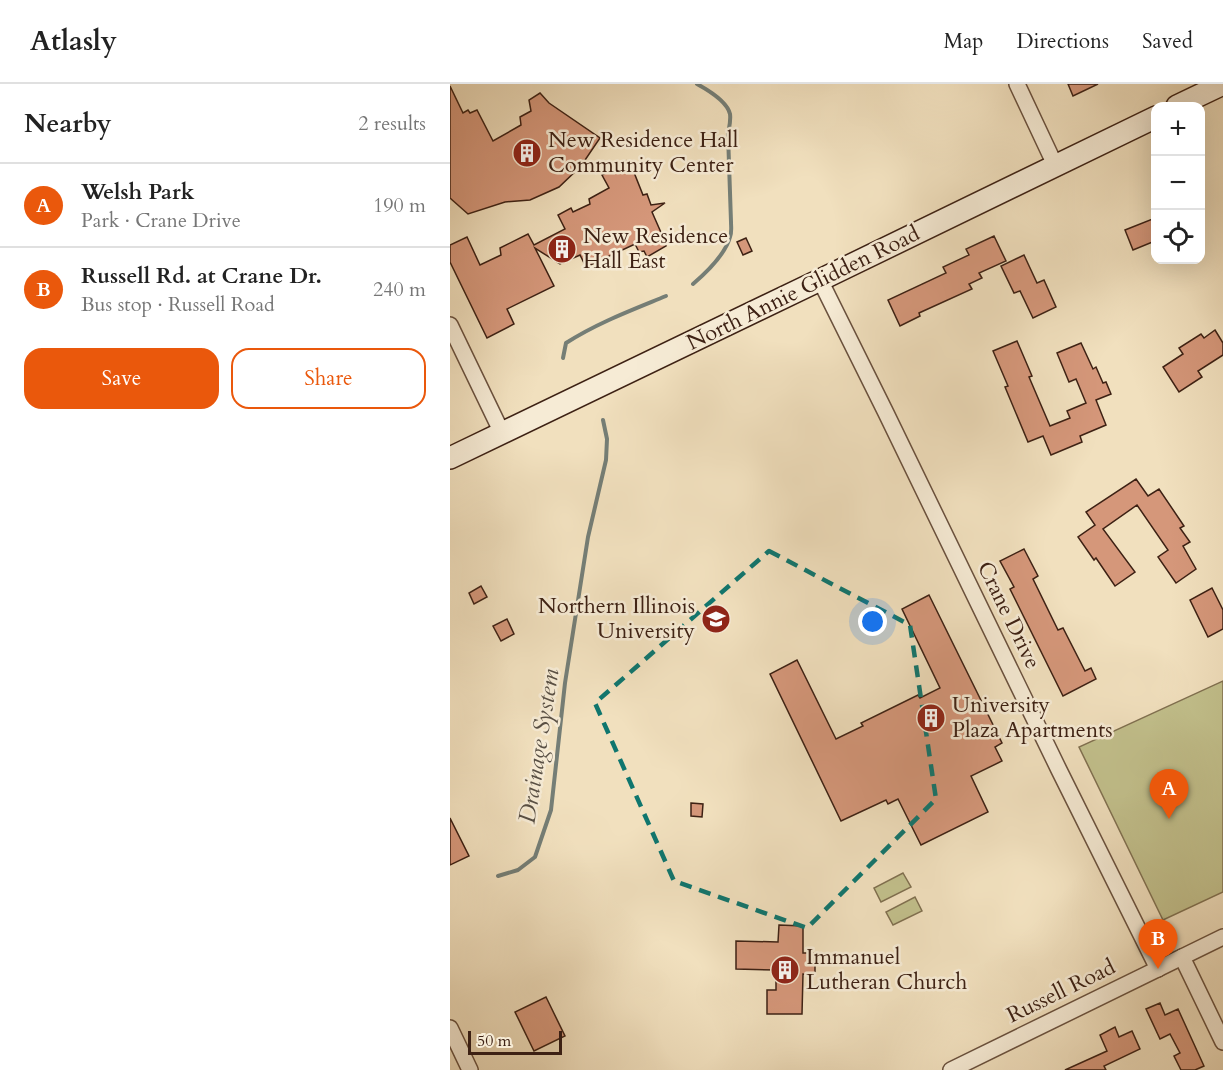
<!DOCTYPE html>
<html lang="en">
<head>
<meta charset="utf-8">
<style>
  body { margin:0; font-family:Cardo,serif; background:#f6f6f6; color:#222 }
  .controls { position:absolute; right:18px; top:18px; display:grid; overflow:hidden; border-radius:12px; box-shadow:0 6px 24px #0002 }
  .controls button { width:54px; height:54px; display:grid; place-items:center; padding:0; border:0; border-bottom:2px solid #e0e0e0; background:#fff; color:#222; font:30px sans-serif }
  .scale { position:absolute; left:18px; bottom:15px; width:94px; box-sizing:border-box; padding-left:6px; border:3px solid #3d2114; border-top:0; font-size:16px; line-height:21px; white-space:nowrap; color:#3d2114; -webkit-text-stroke:4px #f6ebd5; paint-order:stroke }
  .you { position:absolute; left:423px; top:538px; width:21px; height:21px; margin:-15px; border:4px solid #fff; border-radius:50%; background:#1a73e8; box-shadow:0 0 0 9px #1a73e833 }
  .badge { display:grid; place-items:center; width:39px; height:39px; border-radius:50%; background:#ea580c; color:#fff; font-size:20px; font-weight:700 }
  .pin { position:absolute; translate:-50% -50px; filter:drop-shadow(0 2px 3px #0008) }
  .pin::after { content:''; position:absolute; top:32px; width:21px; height:18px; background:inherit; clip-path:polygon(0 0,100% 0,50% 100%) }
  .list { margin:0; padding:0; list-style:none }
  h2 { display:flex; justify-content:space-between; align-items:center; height:78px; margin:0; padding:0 24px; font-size:26px }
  h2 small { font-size:20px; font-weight:400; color:#767676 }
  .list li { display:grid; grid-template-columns:39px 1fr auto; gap:18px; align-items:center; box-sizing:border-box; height:84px; padding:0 24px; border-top:2px solid #e0e0e0 }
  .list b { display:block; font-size:22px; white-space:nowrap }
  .list p { margin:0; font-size:20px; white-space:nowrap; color:#767676 }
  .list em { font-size:20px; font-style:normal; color:#767676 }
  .actions { display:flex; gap:12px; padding:18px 24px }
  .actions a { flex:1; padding:14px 0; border:2px solid #ea580c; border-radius:18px; text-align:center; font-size:21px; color:#ea580c }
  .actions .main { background:#ea580c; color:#fff }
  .icon { flex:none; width:33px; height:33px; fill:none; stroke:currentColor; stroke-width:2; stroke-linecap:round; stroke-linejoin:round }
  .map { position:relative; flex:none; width:773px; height:986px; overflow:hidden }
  header { display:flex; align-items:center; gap:36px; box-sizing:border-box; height:84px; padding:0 30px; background:#fff; border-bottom:2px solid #e0e0e0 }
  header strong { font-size:28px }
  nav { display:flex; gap:33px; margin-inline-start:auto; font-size:21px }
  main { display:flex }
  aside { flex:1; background:#fff }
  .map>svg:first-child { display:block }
</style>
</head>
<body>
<header>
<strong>Atlasly</strong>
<nav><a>Map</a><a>Directions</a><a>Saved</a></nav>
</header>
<main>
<aside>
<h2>Nearby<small>2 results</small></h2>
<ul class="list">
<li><span class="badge">A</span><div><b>Welsh Park</b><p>Park · Crane Drive</p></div><em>190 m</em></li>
<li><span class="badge">B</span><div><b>Russell Rd. at Crane Dr.</b><p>Bus stop · Russell Road</p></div><em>240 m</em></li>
</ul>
<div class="actions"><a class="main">Save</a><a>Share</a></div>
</aside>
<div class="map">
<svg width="773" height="986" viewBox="0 0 773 986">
  <rect width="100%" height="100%" fill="#f1e0be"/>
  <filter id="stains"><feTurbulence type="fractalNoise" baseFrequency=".00333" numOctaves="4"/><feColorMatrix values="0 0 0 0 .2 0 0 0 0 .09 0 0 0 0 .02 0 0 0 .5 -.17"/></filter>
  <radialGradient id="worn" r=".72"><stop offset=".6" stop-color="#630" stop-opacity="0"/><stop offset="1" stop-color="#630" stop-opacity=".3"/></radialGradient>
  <g fill="#c2c08c" stroke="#807050" stroke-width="1.5">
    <polygon points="773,597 773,808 713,836 629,663"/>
    <polygon points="453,789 461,803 431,818 424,804"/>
    <polygon points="465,813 472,827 443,841 436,828"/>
  </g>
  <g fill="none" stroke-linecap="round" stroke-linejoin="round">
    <g stroke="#757e76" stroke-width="4">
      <path d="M243,200C257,188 275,171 280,153C282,148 281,143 281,138L278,50C279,44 281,37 280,30C277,17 258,6 247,0"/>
      <path d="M113,274L116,259C147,239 182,226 216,212"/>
      <polyline points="48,792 68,786 85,773 101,726 115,599 138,453 156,376 157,355 153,336"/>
    </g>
  </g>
  <g fill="#d5977a" stroke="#3d2114" stroke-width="1.5">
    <polygon points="618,0 648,0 623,12"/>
    <polygon points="0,2 13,29 18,26 20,29 27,26 43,57 71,41 70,33 81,27 79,16 90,9 99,19 150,54 131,82 109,103 80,116 55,118 18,130 0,114"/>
    <polygon points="176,77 179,87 183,86 193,111 197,110 201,121 215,119 202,128 213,153 216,162 197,173 194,167 189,168 185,160 136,183 130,171 110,180 85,164 104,202 57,225 64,240 37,254 0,178 0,161 17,153 30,181 51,171 50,164 78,150 84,161 115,145 108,131 121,124 123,128 140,120 139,115 159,104 152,91"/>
    <polygon points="705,134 705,157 683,166 675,146"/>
    <polygon points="544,152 556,177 529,189 532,194 519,200 522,205 469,229 470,232 450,242 438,216 496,189 493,183 519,171 516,165"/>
    <polygon points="296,154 302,167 293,171 287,158"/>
    <polygon points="574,171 587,199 594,196 606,223 583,234 570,207 564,209 551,182"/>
    <polygon points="765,246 773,259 773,271 748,287 752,293 729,308 713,283 733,270 729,264 751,250 754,254"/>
    <polygon points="567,257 582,292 579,293 600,342 620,334 617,327 636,319 626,295 619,298 607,269 631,259 643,285 646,283 653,299 656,298 661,310 646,316 656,341 630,352 632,358 601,371 593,352 578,358 555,303 558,302 543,267"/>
    <polygon points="686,395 698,412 709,405 734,442 730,444 740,458 733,462 746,485 726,499 708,473 718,466 687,421 653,445 685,488 665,502 646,474 644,476 628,453 645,441 636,428"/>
    <polygon points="574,465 588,492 583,495 608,546 613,544 635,587 641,584 646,595 613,612 560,505 564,503 550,477"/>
    <polygon points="31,502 37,513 24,520 19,509"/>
    <polygon points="762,504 773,526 773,545 758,553 740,516"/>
    <polygon points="479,511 552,659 545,663 552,677 521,692 538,728 471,761 448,715 438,720 436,716 391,737 320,590 347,576 386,655 413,642 411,639 468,611 470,614 490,604 452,525"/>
    <polygon points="57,535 64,550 51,557 43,542"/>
    <polygon points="241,719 253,720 252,733 241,732"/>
    <polygon points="0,734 19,772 0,781"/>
    <polygon points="329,841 353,842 353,869 365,869 365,891 353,890 352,930 317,930 317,906 326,906 326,886 286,885 286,857 328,858"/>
    <polygon points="96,913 115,952 84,967 65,928"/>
    <polygon points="710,919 715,931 728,925 754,982 745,986 731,986 724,972 730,969 720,950 710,955 696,925"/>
    <polygon points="665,943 669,953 682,947 690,965 654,982 656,986 615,986 657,967 650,951"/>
  </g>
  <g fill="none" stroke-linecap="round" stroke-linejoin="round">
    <g stroke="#6a513e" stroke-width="18">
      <g id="street">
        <polyline points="567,0 606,83"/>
        <polyline points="370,196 436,329 609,686 708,885"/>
        <polyline points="0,241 52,349"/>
        <polyline points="732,873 773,958"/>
        <polyline points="0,944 20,986"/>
        <polyline points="501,986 773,853"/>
      </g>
    </g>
    <g stroke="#3d2114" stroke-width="24">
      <g id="secondary">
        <polyline points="727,22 773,0"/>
        <polyline points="0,374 370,196 706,33"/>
      </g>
    </g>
    <use href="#street" stroke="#f6ebd5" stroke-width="15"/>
    <use href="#secondary" stroke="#f6ebd5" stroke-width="21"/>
  </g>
  <path fill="none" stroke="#0f766e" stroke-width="4.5" stroke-dasharray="12 8" stroke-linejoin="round" d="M319,467L460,541L486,715L357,844L224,797L145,619Z"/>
  <defs>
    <g id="building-disc" transform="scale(1.5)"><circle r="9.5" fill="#8f2418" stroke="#f6ebd5"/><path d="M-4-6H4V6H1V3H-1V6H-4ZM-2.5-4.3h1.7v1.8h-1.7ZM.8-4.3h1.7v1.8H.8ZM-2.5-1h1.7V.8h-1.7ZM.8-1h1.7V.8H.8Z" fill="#fff"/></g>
    <g id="university-disc" transform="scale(1.5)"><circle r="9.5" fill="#8f2418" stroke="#f6ebd5"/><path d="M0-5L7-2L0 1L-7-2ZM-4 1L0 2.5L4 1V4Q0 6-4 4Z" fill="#fff"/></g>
  </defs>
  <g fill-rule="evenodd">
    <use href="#building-disc" x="77" y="69"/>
    <use href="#building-disc" x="112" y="165"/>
    <use href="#university-disc" x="266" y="535"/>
    <use href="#building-disc" x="481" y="634"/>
    <use href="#building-disc" x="335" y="886"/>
  </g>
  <g text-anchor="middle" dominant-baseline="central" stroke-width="5" stroke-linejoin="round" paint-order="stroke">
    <g font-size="22" fill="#3d2114" stroke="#f6ebd5" text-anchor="start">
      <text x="98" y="56">New Residence Hall<tspan x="98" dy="25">Community Center</tspan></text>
      <text x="133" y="152">New Residence<tspan x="133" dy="25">Hall East</tspan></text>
      <text x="245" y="522" text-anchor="end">Northern Illinois<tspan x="245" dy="25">University</tspan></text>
      <text x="502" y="621">University<tspan x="502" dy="25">Plaza Apartments</tspan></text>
      <text x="356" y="873">Immanuel<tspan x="356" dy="25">Lutheran Church</tspan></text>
    </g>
    <g font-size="22" fill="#3d2114" stroke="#f6ebd5">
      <text transform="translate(353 204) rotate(-26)">North Annie Glidden Road</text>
      <text transform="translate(559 531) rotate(64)">Crane Drive</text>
      <text transform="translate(611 907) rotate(-26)">Russell Road</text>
    </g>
    <g font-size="24" font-style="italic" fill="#595045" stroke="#f6ebd5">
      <text transform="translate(89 662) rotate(-81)">Drainage System</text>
    </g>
  </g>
  <rect width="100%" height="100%" filter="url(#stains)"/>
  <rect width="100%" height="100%" fill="url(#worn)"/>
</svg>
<div class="controls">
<button>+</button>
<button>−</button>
<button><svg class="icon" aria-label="locate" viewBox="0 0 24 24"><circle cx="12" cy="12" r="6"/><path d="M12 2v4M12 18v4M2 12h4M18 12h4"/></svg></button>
</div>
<div class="scale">50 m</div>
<div class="you"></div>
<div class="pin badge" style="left:719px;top:735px">A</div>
<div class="pin badge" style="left:708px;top:885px">B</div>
</div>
</main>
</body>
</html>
